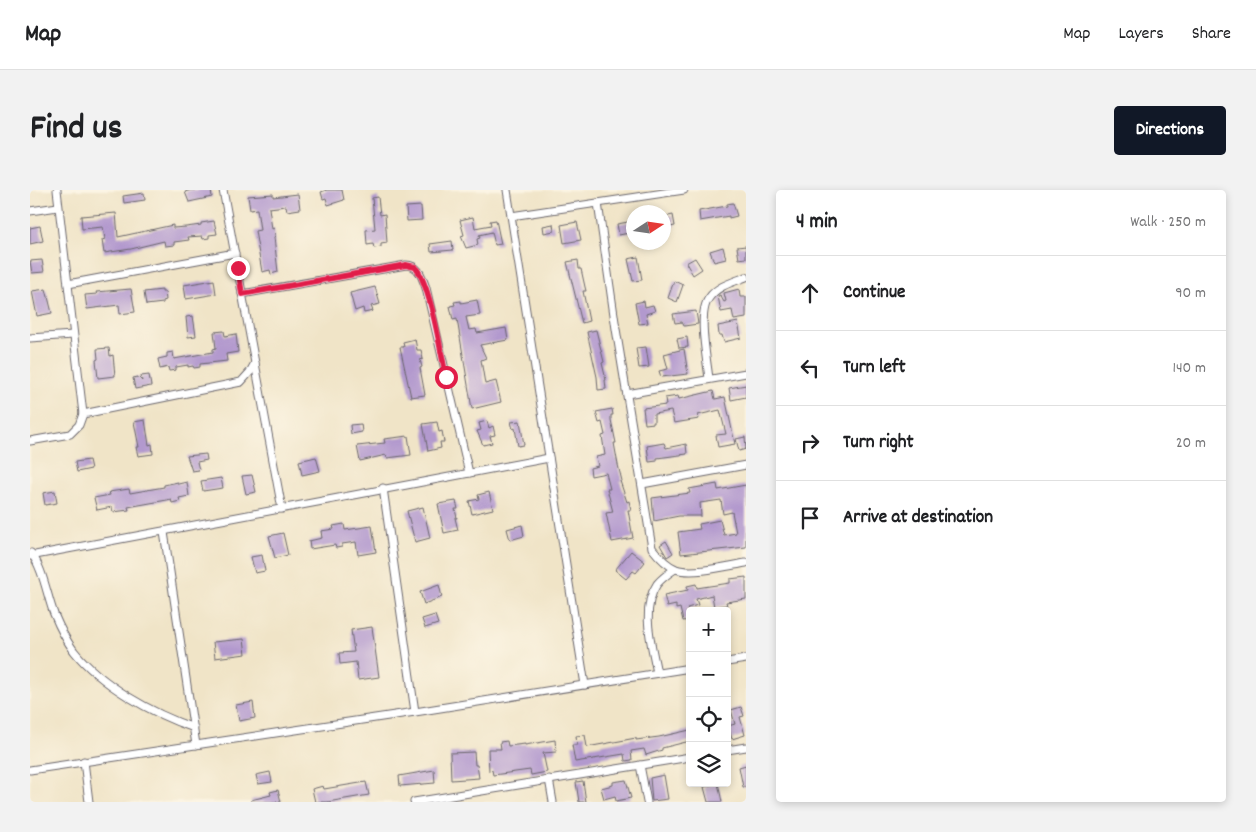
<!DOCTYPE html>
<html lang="en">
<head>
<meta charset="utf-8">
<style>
  body { margin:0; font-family:Dekko,sans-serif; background:#f2f2f2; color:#202124 }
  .controls { position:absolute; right:15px; bottom:15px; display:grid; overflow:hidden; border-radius:5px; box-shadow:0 2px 8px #0003 }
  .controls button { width:45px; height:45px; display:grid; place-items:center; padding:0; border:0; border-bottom:1px solid #e0e0e0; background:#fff; color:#202124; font:25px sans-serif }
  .compass { position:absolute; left:596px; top:15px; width:45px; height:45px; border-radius:50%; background:#fff; box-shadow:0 2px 8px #0003; rotate:78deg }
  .stop { position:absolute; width:15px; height:15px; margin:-11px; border:4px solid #e11d48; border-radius:50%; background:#fff }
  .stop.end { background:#e11d48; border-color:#fff; box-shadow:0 1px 5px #0008 }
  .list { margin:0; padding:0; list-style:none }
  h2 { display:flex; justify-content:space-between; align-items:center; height:65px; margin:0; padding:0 20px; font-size:21px }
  h2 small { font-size:16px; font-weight:400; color:#757577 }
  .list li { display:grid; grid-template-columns:32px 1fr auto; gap:15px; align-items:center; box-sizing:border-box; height:75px; padding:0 20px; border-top:1px solid #e0e0e0 }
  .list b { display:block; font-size:19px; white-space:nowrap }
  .list em { font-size:16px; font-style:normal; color:#757577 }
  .icon { flex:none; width:28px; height:28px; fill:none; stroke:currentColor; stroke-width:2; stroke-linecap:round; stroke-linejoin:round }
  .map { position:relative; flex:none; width:716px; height:612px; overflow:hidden; border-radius:5px }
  header { display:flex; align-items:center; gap:30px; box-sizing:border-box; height:70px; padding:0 25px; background:#fff; border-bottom:1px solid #e0e0e0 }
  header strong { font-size:24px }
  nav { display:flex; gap:28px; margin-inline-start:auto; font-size:18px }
  .intro { display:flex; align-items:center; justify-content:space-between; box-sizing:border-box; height:120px; padding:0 30px }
  h1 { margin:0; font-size:35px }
  .button { padding:12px 22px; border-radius:5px; background:#111827; color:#fff; font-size:18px; font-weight:700 }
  main { display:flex; gap:30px; padding:0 30px }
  aside { flex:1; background:#fff; border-radius:5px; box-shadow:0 2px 8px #0003 }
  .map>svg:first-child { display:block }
</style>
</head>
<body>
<header>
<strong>Map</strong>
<nav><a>Map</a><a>Layers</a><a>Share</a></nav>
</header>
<div class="intro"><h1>Find us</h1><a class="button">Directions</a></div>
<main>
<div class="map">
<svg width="716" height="612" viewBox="0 0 716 612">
  <rect width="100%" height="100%" fill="#fcf5e5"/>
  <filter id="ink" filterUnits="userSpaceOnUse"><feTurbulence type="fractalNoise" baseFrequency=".02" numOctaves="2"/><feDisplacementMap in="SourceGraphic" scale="10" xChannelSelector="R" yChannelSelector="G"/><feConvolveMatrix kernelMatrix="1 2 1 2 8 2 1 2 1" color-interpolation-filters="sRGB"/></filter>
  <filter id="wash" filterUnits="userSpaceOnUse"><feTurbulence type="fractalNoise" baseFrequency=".0096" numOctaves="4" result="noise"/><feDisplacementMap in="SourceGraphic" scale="20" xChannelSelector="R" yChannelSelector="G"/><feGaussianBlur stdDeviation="1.12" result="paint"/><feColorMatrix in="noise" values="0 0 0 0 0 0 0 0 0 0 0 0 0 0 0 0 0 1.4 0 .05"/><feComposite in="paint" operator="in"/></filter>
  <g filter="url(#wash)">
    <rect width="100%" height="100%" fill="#f0e4c7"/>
    <g id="blocks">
      <g fill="#b299ce">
        <polygon points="161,0 181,0 182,7 159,12 155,2"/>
        <polygon points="297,0 312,0 314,10 298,15 296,8 293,9 291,2"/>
        <polygon points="114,3 115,10 94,13 93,6"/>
        <polygon points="243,4 243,7 268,4 270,19 257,21 256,16 239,18 242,39 244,38 245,46 244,47 248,82 241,84 240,80 232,82 225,41 230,40 227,19 220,20 218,6"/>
        <polygon points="348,7 350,25 355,24 357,53 351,54 351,57 344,58 343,54 337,55 336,40 345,39 342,8"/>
        <polygon points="703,13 707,26 699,28 699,26 670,31 669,21 697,16 697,14"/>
        <polygon points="391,16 392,30 377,31 376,17"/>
        <polygon points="86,23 88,47 143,35 143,38 156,37 171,35 171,33 184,31 187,44 179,45 179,48 173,49 172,46 158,47 159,50 144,52 144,55 135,56 134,51 101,59 74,63 72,50 75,49 73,37 52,39 51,26"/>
        <polygon points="643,25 645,36 634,38 634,27"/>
        <polygon points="443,27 445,38 461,35 460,31 466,30 471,54 465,55 462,42 449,45 450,48 447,49 448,55 436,58 431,46 434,45 430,30"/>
        <polygon points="604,31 604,42 589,45 587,34"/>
        <polygon points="547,32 551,50 534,53 531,35"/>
        <polygon points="523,34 524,41 514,43 513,36"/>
        <polygon points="10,36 13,51 0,54 0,38"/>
        <polygon points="422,51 423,60 401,62 400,54"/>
        <polygon points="716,56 716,68 709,69 707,57"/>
        <polygon points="693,57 696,69 684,72 680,61"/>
        <polygon points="608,67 612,90 603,91 598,69"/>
        <polygon points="665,68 672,79 663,85 656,73"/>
        <polygon points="12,70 14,82 2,83 0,71"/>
        <polygon points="548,70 549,79 551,79 555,97 556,101 553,101 559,131 552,133 537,72"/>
        <polygon points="184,90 186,104 156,109 154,95"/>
        <polygon points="644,91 653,95 647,112 638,108"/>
        <polygon points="345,97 350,114 341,116 343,121 334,123 333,118 325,121 320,103"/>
        <polygon points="16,99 22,123 7,126 2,101"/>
        <polygon points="101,99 105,122 90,124 89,115 57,119 55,105 67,104 66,102"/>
        <polygon points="709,99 710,107 716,107 716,128 704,130 702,120 691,122 688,106 690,105 694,112 696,111 694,103"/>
        <polygon points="132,100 132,102 135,102 136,110 133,111 133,113 116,115 114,102"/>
        <polygon points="447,110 450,125 436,127 439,140 446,139 447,143 476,138 478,150 450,155 456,168 451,170 455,194 466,191 471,212 442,219 427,129 423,130 420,116 425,115 424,112 431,111 431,113"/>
        <polygon points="614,111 615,117 623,115 625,121 616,124 618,133 609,134 605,113"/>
        <polygon points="666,121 668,134 654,136 652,132 645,133 643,124"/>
        <polygon points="163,126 166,146 158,147 156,127"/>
        <polygon points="708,132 711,148 694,152 692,145 689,145 688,136"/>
        <polygon points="566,140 574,172 572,173 576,190 575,190 576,199 568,200 567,187 557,142"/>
        <polygon points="194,141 195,146 206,144 208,162 196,164 197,171 170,174 170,177 164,178 163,176 158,177 158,175 146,177 146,180 139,181 138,177 130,179 128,169 137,167 137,163 143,162 144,169 183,162 183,159 186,158 184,142"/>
        <polygon points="657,147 658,157 649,158 647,149"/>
        <polygon points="385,149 387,160 391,160 393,169 390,170 392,177 390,178 395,205 381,207 370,157 374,157 373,152"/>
        <polygon points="616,157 619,177 609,178 606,158"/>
        <polygon points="79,158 80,166 83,165 85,186 68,188 66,170 68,169 67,159"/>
        <polygon points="654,159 658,184 631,187 629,181 638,179 634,164"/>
        <polygon points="119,185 121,196 105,199 103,188 108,187 112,191 111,186"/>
        <polygon points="716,195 716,207 701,210 699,198"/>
        <polygon points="683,201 685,209 695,207 705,254 688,257 686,245 696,244 690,220 668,225 669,229 644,233 641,221 624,224 624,233 615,234 613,218 636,215 635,208 648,206 649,209"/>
        <polygon points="582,219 583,225 581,225 581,230 586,253 584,253 588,275 592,291 590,291 597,312 599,311 601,320 598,320 603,348 582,352 576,323 583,322 577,299 580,299 576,283 561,286 560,278 568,276 566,267 575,265 572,246 575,245 572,232 569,233 566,222"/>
        <polygon points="115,230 119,255 122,254 123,264 108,266 106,257 109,257 104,232"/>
        <polygon points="457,231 459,238 463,236 465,245 460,246 462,253 453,255 447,241 451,240 449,233"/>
        <polygon points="490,231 494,255 488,256 485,238 483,239 481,232"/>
        <polygon points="407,232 409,242 412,241 414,252 410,252 411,258 398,261 393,234"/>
        <polygon points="331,234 332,242 321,244 320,235"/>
        <polygon points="378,246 381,265 357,268 356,265 330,271 327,256 355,253 354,249"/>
        <polygon points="715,247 716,259 709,261 706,249"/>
        <polygon points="634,253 636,258 656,254 657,264 627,268 627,271 619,272 617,256"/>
        <polygon points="176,264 177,270 167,272 169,280 162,281 157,266"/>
        <polygon points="286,267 290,281 272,285 269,271"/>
        <polygon points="59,270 61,279 47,282 45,272"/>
        <polygon points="222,285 226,302 216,304 212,286"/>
        <polygon points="191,288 193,298 173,301 171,291"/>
        <polygon points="148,292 148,294 157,292 159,306 149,308 150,311 142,313 141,309 137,310 98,317 99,320 83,322 82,317 67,320 64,308 80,305 79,302 99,299 100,303 134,297 134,295"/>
        <polygon points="687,294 688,300 716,295 716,357 651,364 648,342 670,339 669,334 690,330 694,345 706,343 702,322 693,324 691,310 670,313 671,326 649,326 624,331 622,308 660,303 659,299"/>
        <polygon points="25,301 27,313 15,315 13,303"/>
        <polygon points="459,302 463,319 442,324 439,311 449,309 448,305"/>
        <polygon points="426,311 428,319 425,319 427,328 425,328 428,340 414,343 408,314"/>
        <polygon points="393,317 400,348 385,352 377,321"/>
        <polygon points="314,334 315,340 342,336 346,362 328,365 326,352 312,354 312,357 306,358 305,355 280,359 279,351 292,348 291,341 304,339 303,336"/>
        <polygon points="492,335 494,346 480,350 477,339"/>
        <polygon points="253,343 258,365 245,368 239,346"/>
        <polygon points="636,351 643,363 637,367 630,355"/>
        <polygon points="601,361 615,372 606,383 603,381 596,389 585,380"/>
        <polygon points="232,365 235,381 225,383 221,367"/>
        <polygon points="716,387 716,409 696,412 697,415 684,417 682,405 666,409 668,415 657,418 660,430 653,431 650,418 646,419 646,415 637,417 634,405 658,400 657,396 666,394 667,398 673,397 700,393 700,389"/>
        <polygon points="409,395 412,407 394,414 390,402"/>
        <polygon points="405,425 408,434 395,438 392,429"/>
        <polygon points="342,437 349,487 328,490 326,472 310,474 309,463 324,462 321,440"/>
        <polygon points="214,449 216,464 185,468 183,452"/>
        <polygon points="223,512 225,528 209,531 206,515"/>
        <polygon points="711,517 714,526 710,527 715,545 702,549 698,536 705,534 701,520"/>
        <polygon points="660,540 660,551 632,558 632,560 616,565 614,559 601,561 602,570 595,571 594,564 545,572 542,555 547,555 546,546 555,545 557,557 606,548 606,550 629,547"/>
        <polygon points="525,550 526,562 513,563 517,582 501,585 500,580 463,585 462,580 459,581 458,559 471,559 470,552 477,551 478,556 495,554 495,555"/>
        <polygon points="444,562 445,575 447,575 449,588 421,590 420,563"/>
        <polygon points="716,575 716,597 713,597 709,577"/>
        <polygon points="404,580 405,593 370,596 369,586"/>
        <polygon points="240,582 242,592 228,594 226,585"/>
        <polygon points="634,585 638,609 622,611 620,588"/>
        <polygon points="596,590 601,608 586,611 585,606 574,609 571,598 583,595 583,592"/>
        <polygon points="553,591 556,612 549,612 546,592"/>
        <polygon points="336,592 339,605 297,612 285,612 282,599 293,596 294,599"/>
        <polygon points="688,593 692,612 678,612 674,597"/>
        <polygon points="248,600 251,612 221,612 221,610 241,605 240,602"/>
      </g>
    </g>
  </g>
  <g filter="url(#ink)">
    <use href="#blocks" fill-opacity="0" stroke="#6a666c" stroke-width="1"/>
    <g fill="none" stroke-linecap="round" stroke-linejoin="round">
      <g stroke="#6a666c" stroke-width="9">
        <g id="street">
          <polyline points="193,0 252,319"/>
          <polyline points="477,0 555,495"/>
          <path d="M568,13L586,139L622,358C629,367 636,375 646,379C662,385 698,376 716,373"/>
          <polyline points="0,21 28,17"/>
          <polyline points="481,26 654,0"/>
          <polyline points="38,94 205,63"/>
          <path d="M212,104L376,75C389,75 392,87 396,98L439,283"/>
          <polyline points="0,148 43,145"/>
          <path d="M679,189C677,169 667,123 679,108C687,96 703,92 716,87"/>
          <polyline points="597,204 716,183"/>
          <polyline points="53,224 211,192 220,182 225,173"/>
          <polyline points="0,251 40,244 49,235 53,224 27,0"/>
          <polyline points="612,294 716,275"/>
          <polyline points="353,298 385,522"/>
          <polyline points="134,342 166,555"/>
          <path d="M1,363C13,378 17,406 24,424C29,436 36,450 44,461C71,495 123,524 164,538"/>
          <path d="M0,366C173,335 346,300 519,268"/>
          <polyline points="697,472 716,469"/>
          <path d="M627,483C622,456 610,419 627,394C632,388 639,383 645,379"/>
          <polyline points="697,560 716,557"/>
          <polyline points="54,571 59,612"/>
          <polyline points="610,575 617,612"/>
          <polyline points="0,580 385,522 660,478"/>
          <polyline points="519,589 523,612"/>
          <polyline points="384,612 660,567"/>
        </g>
      </g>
      <use href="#street" stroke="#fff" stroke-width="7"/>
    </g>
  </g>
  <g fill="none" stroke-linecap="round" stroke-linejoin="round" filter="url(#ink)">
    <path stroke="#e11d48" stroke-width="6" d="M208,78L212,104L376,75L385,77C400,93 411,162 416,187"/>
  </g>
</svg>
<div class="controls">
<button>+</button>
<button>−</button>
<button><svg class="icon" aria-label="locate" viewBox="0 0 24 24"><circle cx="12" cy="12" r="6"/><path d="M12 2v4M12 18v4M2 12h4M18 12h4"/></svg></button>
<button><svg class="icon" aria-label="layers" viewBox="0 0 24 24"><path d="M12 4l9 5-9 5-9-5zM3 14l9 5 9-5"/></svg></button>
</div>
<svg class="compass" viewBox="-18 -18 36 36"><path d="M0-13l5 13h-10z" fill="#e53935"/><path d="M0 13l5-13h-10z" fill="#757577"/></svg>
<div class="stop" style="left:416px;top:187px"></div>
<div class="stop end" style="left:208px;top:78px"></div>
</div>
<aside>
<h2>4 min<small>Walk · 250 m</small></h2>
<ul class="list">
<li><svg class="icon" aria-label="ahead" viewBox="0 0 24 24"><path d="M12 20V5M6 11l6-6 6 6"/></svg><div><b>Continue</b></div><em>90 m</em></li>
<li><svg class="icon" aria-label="left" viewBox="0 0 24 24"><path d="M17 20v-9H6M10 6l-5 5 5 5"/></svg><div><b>Turn left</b></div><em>140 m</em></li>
<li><svg class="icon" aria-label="right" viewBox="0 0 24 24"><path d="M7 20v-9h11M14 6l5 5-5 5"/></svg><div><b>Turn right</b></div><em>20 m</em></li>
<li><svg class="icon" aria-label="arrive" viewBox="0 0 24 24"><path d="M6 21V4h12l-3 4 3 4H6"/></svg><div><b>Arrive at destination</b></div></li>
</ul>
</aside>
</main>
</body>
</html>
